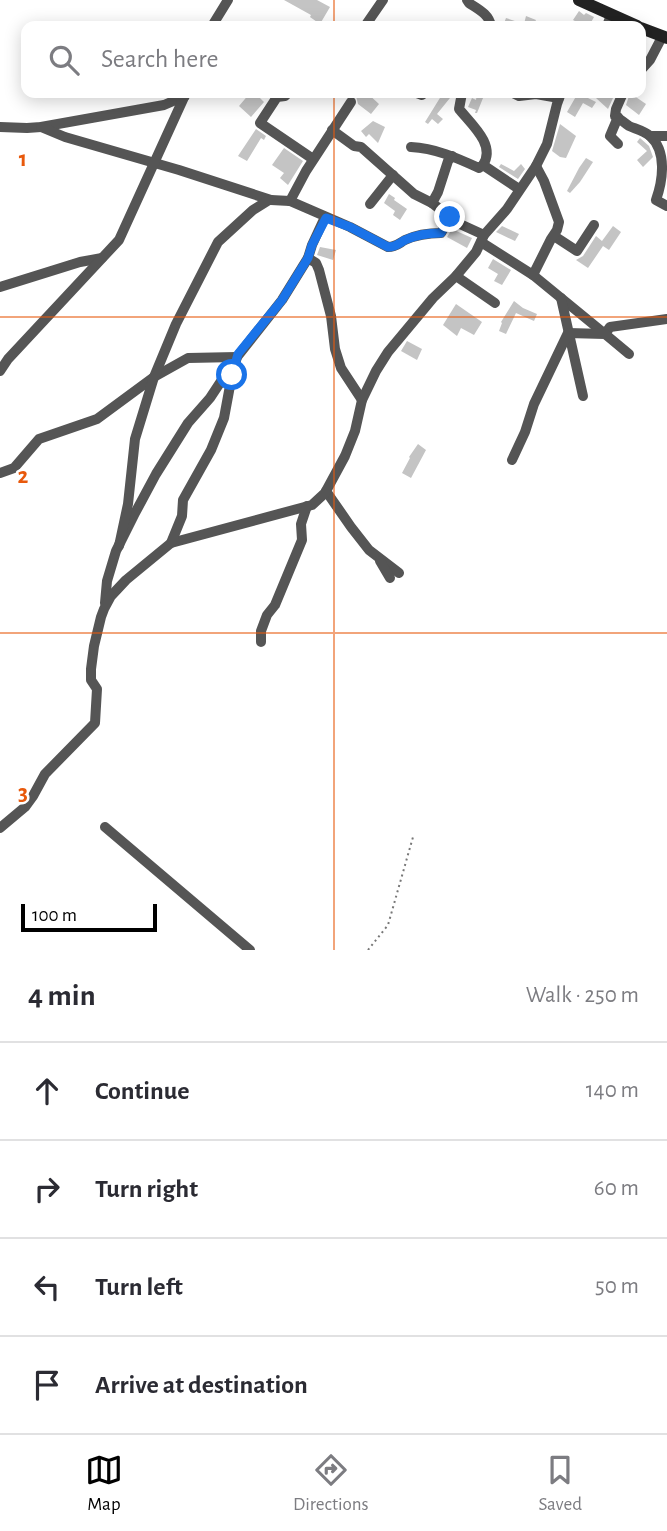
<!DOCTYPE html>
<html lang="en">
<head>
<meta charset="utf-8">
<style>
  body { margin:0; font-family:"Alegreya Sans",sans-serif; background:#f7f7f7; color:#2b2b33 }
  .scale { position:absolute; left:21px; bottom:18px; width:136px; box-sizing:border-box; padding-left:7px; border:4px solid #000; border-top:0; font-size:19px; line-height:24px; white-space:nowrap; color:#000; -webkit-text-stroke:5px #fff; paint-order:stroke }
  .stop { position:absolute; width:21px; height:21px; margin:-16px; border:5px solid #1a73e8; border-radius:50%; background:#fff }
  .stop.end { background:#1a73e8; border-color:#fff; box-shadow:0 2px 7px #0008 }
  .list { margin:0; padding:0; list-style:none }
  h2 { display:flex; justify-content:space-between; align-items:center; height:91px; margin:0; padding:0 28px; font-size:30px }
  h2 small { font-size:23px; font-weight:400; color:#7c7c81 }
  .list li { display:grid; grid-template-columns:46px 1fr auto; gap:21px; align-items:center; box-sizing:border-box; height:98px; padding:0 28px; border-top:2px solid #e1e1e2 }
  .list b { display:block; font-size:26px; white-space:nowrap }
  .list em { font-size:23px; font-style:normal; color:#7c7c81 }
  .icon { flex:none; width:38px; height:38px; fill:none; stroke:currentColor; stroke-width:2; stroke-linecap:round; stroke-linejoin:round }
  .map { position:relative; flex:none; width:667px; height:950px; overflow:hidden }
  .search { position:absolute; background:#fff; box-shadow:0 4px 18px #0003; left:21px; right:21px; top:21px; height:77px; display:flex; align-items:center; gap:18px; box-sizing:border-box; padding:0 24px; border-radius:14px; color:#7c7c81; font-size:26px }
  .sheet { height:483px; background:#fff }
  nav { display:flex; justify-content:space-around; align-items:center; box-sizing:border-box; height:98px; border-top:2px solid #e1e1e2; background:#fff; font-size:19px; color:#7c7c81 }
  nav a { display:grid; justify-items:center; gap:4px }
  nav .on { color:#000 }
  .map>svg:first-child { display:block }
</style>
</head>
<body>
<div class="map">
<svg width="667" height="950" viewBox="0 0 667 950">
  <rect width="100%" height="100%" fill="#fff"/>
  <g fill="#c4c4c4">
    <polygon points="284,0 317,0 330,7 320,24 310,17 311,15"/>
    <polygon points="579,11 584,15 586,13 594,17 589,26 584,26 573,20"/>
    <polygon points="526,16 536,20 533,26 503,26 506,18 524,24"/>
    <polygon points="250,93 261,93 258,96 264,102 251,117 239,106"/>
    <polygon points="347,93 367,93 379,104 371,114 358,104 356,96"/>
    <polygon points="443,93 454,93 437,114 443,119 438,124 432,119 428,124 425,122"/>
    <polygon points="477,93 485,93 477,113 475,113 476,110 468,107 472,98 476,100"/>
    <polygon points="578,93 596,102 592,108 583,103 575,117 567,112"/>
    <polygon points="600,93 607,93 613,98 608,109 596,98"/>
    <polygon points="630,93 646,104 639,115 626,105"/>
    <polygon points="373,121 385,127 378,143 369,134 366,137 361,131"/>
    <polygon points="560,124 576,136 566,158 560,157 552,151"/>
    <polygon points="256,129 266,136 264,140 261,138 247,161 238,156"/>
    <polygon points="640,138 649,146 653,157 643,167 637,160 647,151 637,142"/>
    <polygon points="284,148 303,161 288,185 280,178 284,173 272,165"/>
    <polygon points="586,158 593,162 580,182 570,193 567,191 579,168"/>
    <polygon points="501,164 514,171 521,164 525,169 518,179 499,167"/>
    <polygon points="389,194 395,198 394,200 407,209 400,220 393,215 395,211 384,203"/>
    <polygon points="502,226 519,234 515,241 496,232"/>
    <polygon points="613,226 621,232 609,250 603,246 588,268 576,260 583,256 596,236 602,241"/>
    <polygon points="452,229 472,238 467,248 447,237"/>
    <polygon points="320,247 336,250 333,260 317,255"/>
    <polygon points="493,259 511,270 502,285 494,281 498,274 488,268"/>
    <polygon points="514,301 523,308 537,314 534,321 516,313 506,334 499,331 502,323 501,322"/>
    <polygon points="456,304 482,322 474,335 461,328 457,336 443,325"/>
    <polygon points="407,341 422,349 417,360 401,351"/>
    <polygon points="418,444 426,450 411,478 402,473 410,458 409,457"/>
  </g>
  <g fill="none" stroke-linecap="round" stroke-linejoin="round">
    <polyline stroke="#777" stroke-width="2" stroke-dasharray="2 3.5" stroke-linecap="butt" points="368,950 388,925 413,837"/>
    <g stroke="#555" stroke-width="10">
      <path d="M467,0L469,3C478,9 489,14 491,26"/>
      <polyline points="212,26 228,0"/>
      <polyline points="365,26 383,0"/>
      <polyline points="607,26 611,15"/>
      <polyline points="641,70 650,60 662,37"/>
      <polyline points="288,93 285,96 277,97 260,123 313,159"/>
      <polyline points="417,93 422,95"/>
      <path d="M462,93L459,109C472,125 496,145 483,165"/>
      <polyline points="513,93 519,96 536,94 559,98"/>
      <path d="M623,93L616,109L615,116C620,119 625,123 629,126C636,129 644,131 650,136C667,151 663,180 656,200L667,206"/>
      <polyline points="618,117 610,136 618,144"/>
      <polyline points="0,127 27,128 41,127 164,105 185,96"/>
      <polyline points="41,127 65,137 179,170 271,200"/>
      <polyline points="332,130 354,146 361,147 414,194 432,203 450,217 449,219 484,235"/>
      <polyline points="650,136 667,136"/>
      <path d="M411,147C435,148 457,158 479,168L483,165L519,189"/>
      <polyline points="290,201 306,171 351,102"/>
      <polyline points="432,203 438,192 448,161 452,156"/>
      <polyline points="370,204 393,175"/>
      <polyline points="554,236 577,251 594,225"/>
      <polyline points="481,242 533,275 605,334 610,327 667,319"/>
      <polyline points="308,258 316,263 319,270 331,316 335,349 341,368 362,400"/>
      <polyline points="533,275 551,239 557,230 559,222 544,181 536,166"/>
      <polyline points="456,276 495,303"/>
      <polyline points="0,287 80,262 102,258"/>
      <polyline points="561,298 583,396"/>
      <polyline points="0,371 8,359 119,240 186,93"/>
      <polyline points="512,460 525,432 534,404 568,333 605,334 629,354"/>
      <polyline points="0,473 14,468 39,439 97,419 154,377 188,358 237,357 210,398 188,423 156,474 134,515 116,551 107,581 105,603"/>
      <polyline points="326,491 351,527 369,550 399,573"/>
      <polyline points="171,543 312,505 325,493 345,456 355,431 362,400 376,371 388,352 433,298 456,276 476,252 484,235 507,209 536,166 547,144 557,104 561,93"/>
      <path d="M119,546L128,504L135,439L154,377L176,324L218,242L253,210L269,200H271L290,201L350,227L388,247C396,247 398,244 405,240C416,235 429,233 441,233L449,219"/>
      <polyline points="380,561 390,578"/>
      <polyline points="261,642 261,631 267,615 275,605 302,540 301,524 307,506"/>
      <polyline points="105,827 250,950"/>
      <polyline points="0,828 25,807 33,796 45,774 95,723 97,689 91,680 91,669 94,646 101,617 104,609 111,596 126,580 171,543 182,516 183,500 211,450 224,418 232,375 237,357 282,300 308,258 312,245 325,217"/>
    </g>
    <g stroke="#222" stroke-width="12">
      <polyline points="579,0 637,26"/>
      <polyline points="641,28 667,38"/>
    </g>
  </g>
  <g fill="none" stroke-linecap="round" stroke-linejoin="round">
    <path stroke="#1a73e8" stroke-width="9" d="M232,375L238,354L282,300L308,258L312,245L326,218L350,227L388,247C396,247 398,244 405,240C416,235 429,233 441,233L450,217"/>
  </g>
  <path fill="none" stroke="#e8590c" stroke-width="2" stroke-opacity="0.55" d="M334,0V26M334,93V950M0,317H667M0,633H667"/>
  <g font-size="23" text-anchor="middle" font-weight="bold" fill="#e8590c" stroke="#fff" stroke-width="5" stroke-linejoin="round" paint-order="stroke">
    <text x="23" y="166">1</text>
    <text x="23" y="483">2</text>
    <text x="23" y="800">3</text>
  </g>
</svg>
<div class="scale">100 m</div>
<div class="stop" style="left:232px;top:375px"></div>
<div class="stop end" style="left:450px;top:217px"></div>
<div class="search"><svg class="icon" aria-label="search" viewBox="0 0 24 24"><circle cx="10" cy="10" r="6"/><path d="M15 15l6 6"/></svg>Search here</div>
</div>
<section class="sheet">
<h2>4 min<small>Walk · 250 m</small></h2>
<ul class="list">
<li><svg class="icon" aria-label="ahead" viewBox="0 0 24 24"><path d="M12 20V5M6 11l6-6 6 6"/></svg><div><b>Continue</b></div><em>140 m</em></li>
<li><svg class="icon" aria-label="right" viewBox="0 0 24 24"><path d="M7 20v-9h11M14 6l5 5-5 5"/></svg><div><b>Turn right</b></div><em>60 m</em></li>
<li><svg class="icon" aria-label="left" viewBox="0 0 24 24"><path d="M17 20v-9H6M10 6l-5 5 5 5"/></svg><div><b>Turn left</b></div><em>50 m</em></li>
<li><svg class="icon" aria-label="arrive" viewBox="0 0 24 24"><path d="M6 21V4h12l-3 4 3 4H6"/></svg><div><b>Arrive at destination</b></div></li>
</ul>
</section>
<nav>
<a class="on"><svg class="icon" aria-label="map" viewBox="0 0 24 24"><path d="M3 6l6-2 6 2 6-2v14l-6 2-6-2-6 2zM9 4v14M15 6v14"/></svg>Map</a>
<a><svg class="icon" aria-label="directions" viewBox="0 0 24 24"><path d="M12 3l9 9-9 9-9-9zM9 14v-3h6M13 9l2 2-2 2"/></svg>Directions</a>
<a><svg class="icon" aria-label="saved" viewBox="0 0 24 24"><path d="M7 4h10v16l-5-4-5 4z"/></svg>Saved</a>
</nav>
</body>
</html>
